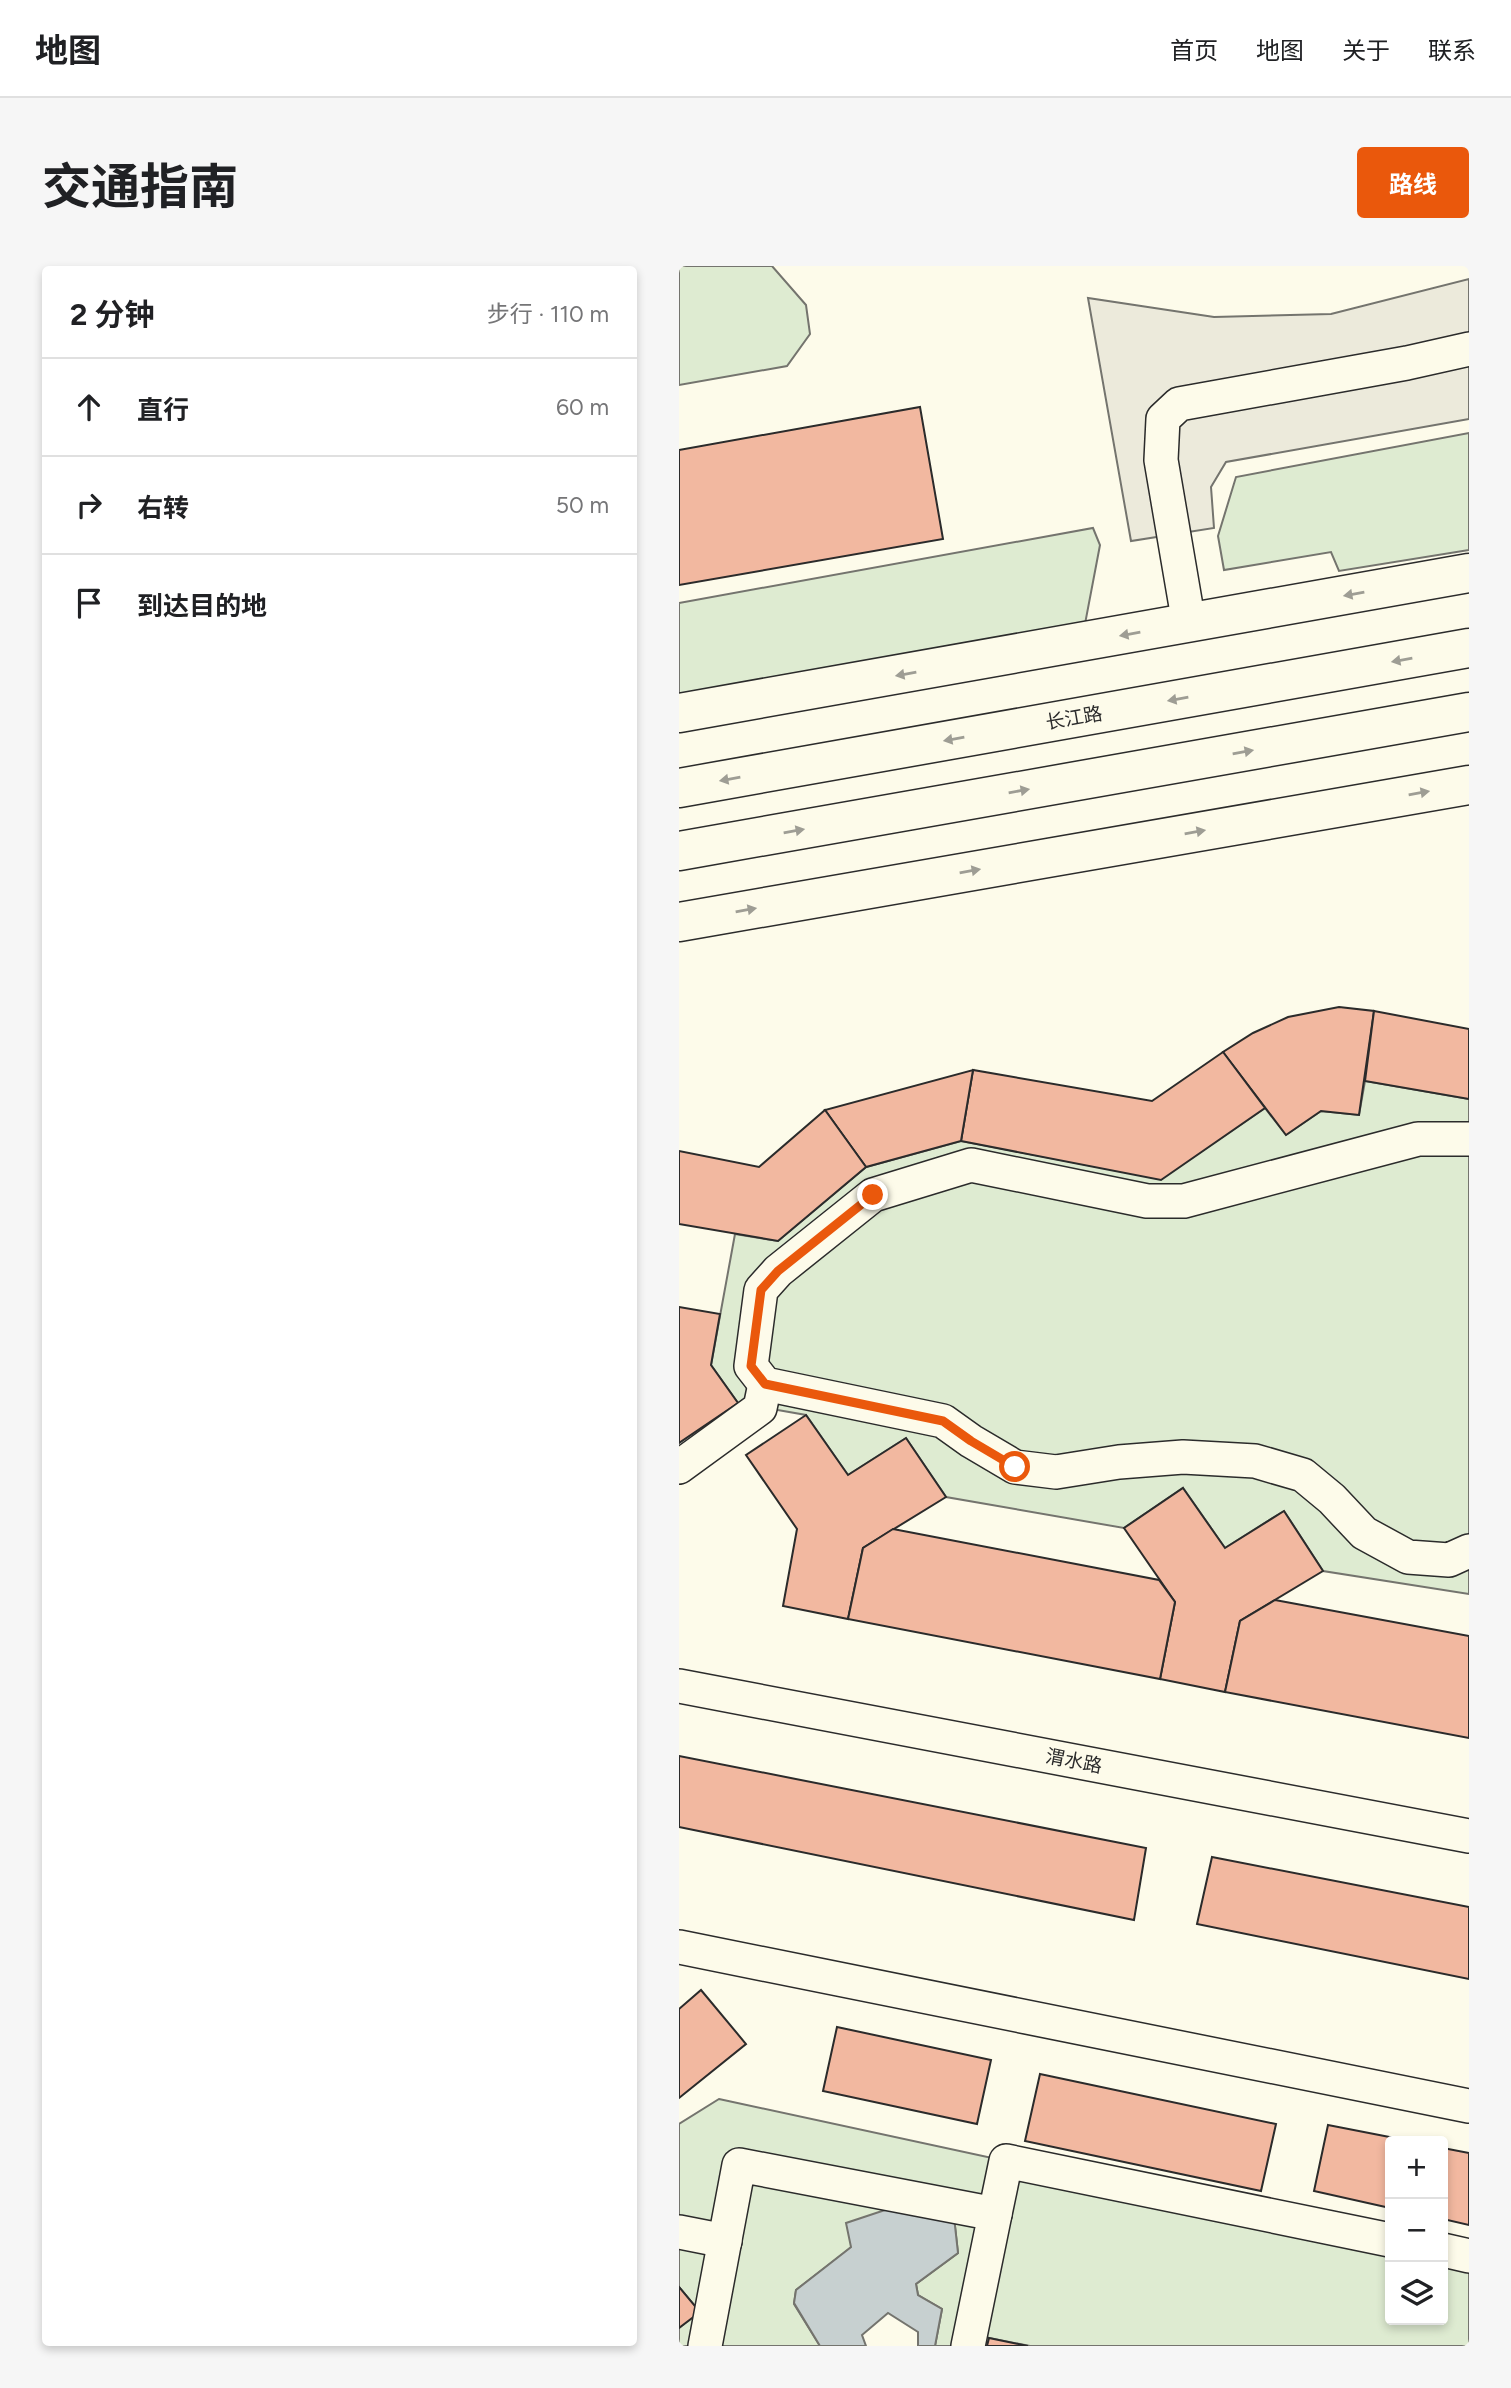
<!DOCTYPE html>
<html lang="zh">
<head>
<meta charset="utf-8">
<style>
  body { margin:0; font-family:Figtree,"Noto Sans SC",sans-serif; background:#f6f6f6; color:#202124 }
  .controls { position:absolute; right:21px; bottom:21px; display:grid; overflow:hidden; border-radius:7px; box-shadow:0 4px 10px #0003 }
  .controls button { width:63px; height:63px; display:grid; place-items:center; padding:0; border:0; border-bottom:2px solid #e0e0e0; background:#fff; color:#202124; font:35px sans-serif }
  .stop { position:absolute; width:21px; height:21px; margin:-16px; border:5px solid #ea580c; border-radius:50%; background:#fff }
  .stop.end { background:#ea580c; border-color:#fff; box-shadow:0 2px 7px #0008 }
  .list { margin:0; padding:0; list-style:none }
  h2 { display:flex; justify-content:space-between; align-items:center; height:91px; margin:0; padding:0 28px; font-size:30px }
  h2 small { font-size:23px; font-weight:400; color:#757577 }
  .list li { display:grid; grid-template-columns:46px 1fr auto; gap:21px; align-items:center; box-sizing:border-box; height:98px; padding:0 28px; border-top:2px solid #e0e0e0 }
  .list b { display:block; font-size:26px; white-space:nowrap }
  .list em { font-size:23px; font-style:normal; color:#757577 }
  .icon { flex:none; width:38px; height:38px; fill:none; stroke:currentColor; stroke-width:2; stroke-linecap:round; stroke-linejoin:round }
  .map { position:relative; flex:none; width:790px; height:2080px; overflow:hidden; border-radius:7px }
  header { display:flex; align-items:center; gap:42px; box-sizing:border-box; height:98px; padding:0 35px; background:#fff; border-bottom:2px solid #e0e0e0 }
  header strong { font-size:33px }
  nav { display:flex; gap:38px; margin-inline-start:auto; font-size:24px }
  .intro { display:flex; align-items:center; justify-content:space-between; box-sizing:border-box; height:168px; padding:0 42px }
  h1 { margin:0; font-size:49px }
  .button { padding:18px 32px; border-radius:7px; background:#ea580c; color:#fff; font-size:24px; font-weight:700 }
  main { display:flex; gap:42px; padding:0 42px }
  aside { flex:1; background:#fff; border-radius:7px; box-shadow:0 4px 10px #0003 }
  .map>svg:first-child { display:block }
</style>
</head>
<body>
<header>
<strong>地图</strong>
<nav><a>首页</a><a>地图</a><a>关于</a><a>联系</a></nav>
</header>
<div class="intro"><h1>交通指南</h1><a class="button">路线</a></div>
<main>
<aside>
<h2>2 分钟<small>步行 · 110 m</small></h2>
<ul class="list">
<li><svg class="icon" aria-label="ahead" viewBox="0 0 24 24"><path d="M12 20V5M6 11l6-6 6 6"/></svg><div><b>直行</b></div><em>60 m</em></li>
<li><svg class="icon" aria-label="right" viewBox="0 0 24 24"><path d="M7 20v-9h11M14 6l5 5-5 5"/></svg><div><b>右转</b></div><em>50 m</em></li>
<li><svg class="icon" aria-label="arrive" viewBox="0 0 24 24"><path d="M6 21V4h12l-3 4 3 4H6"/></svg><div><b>到达目的地</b></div></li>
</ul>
</aside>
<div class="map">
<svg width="790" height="2080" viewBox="0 0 790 2080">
  <rect width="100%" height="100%" fill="#fdfbea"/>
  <g fill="#deebd1" stroke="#74746e" stroke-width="2">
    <polygon points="0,0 93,0 127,39 131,68 108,100 0,119"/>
    <polygon points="790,167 790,284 660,305 652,286 545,304 539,270 557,211"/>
    <polygon points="414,262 421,279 406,358 0,428 0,337"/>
    <polygon points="686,815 790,833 790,1328 644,1305 605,1245 546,1282 504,1222 445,1262 267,1231 227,1172 169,1209 127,1149 59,1137 32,1099 56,968 99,975 187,901 282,875 482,913 586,842 607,869 642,845 680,849"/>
    <polygon points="40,1833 327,1895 316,1948 218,1940 173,1981 117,2024 115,2038 141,2080 0,2080 0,2062 20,2045 0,2021 0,1858"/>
    <polygon points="338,1897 711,1974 711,2054 764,2054 764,1984 790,1990 790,2080 351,2080 310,2072 308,2080 256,2080 263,2043 239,2029 237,2018 279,1987 275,1951 327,1957"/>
  </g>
  <polygon fill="#eceadb" stroke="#74746e" stroke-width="2" points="790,13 790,153 547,196 532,221 535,262 452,275 409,32 535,51 652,48"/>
  <polygon fill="#c7d0d0" stroke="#74746e" stroke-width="2" points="218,1940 275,1951 279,1987 237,2018 239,2029 263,2043 256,2080 239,2080 239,2066 209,2047 183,2069 187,2080 141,2080 115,2037 117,2024 172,1981 167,1957"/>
  <g fill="#f2b8a0" stroke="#2b2b2b" stroke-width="2">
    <polygon points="241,141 264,273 0,319 0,184"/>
    <polygon points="660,741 695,745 680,849 642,845 607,869 544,786 574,767 609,751"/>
    <polygon points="695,745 790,763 790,833 686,815"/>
    <polygon points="544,786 586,842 482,914 282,875 294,804 473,835"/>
    <polygon points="294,804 282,875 187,901 146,844"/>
    <polygon points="146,844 187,901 99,975 0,958 0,885 80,901"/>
    <polygon points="0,1041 41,1048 32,1099 59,1137 0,1177"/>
    <polygon points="127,1149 169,1209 227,1172 267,1231 184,1282 169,1353 104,1340 118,1263 67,1189"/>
    <polygon points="504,1222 546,1282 605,1245 644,1305 561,1355 546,1426 481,1413 496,1336 445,1262"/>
    <polygon points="214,1263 480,1314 496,1336 481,1413 169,1353 184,1282"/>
    <polygon points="596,1334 790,1370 790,1472 546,1426 561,1355"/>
    <polygon points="0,1490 467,1582 455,1654 0,1561"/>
    <polygon points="533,1591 790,1641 790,1713 518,1658"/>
    <polygon points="22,1724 67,1778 0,1832 0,1743"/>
    <polygon points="158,1761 312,1794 298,1858 144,1825"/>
    <polygon points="361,1808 597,1858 582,1925 346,1875"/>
    <polygon points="649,1859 731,1875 711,1875 711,1942 635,1925"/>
    <polygon points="764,1882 790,1887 790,1959 764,1953"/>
    <polygon points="0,2021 21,2046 0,2062"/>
    <polygon points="310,2072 349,2080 308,2080"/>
  </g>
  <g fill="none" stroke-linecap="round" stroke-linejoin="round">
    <g stroke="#2b2b2b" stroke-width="36">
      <g id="minor">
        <polyline points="510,358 482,194 484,153 500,138 728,97 790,83"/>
        <polyline points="790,873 739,873 505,935 468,935 292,899 194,929 99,1005 82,1024 72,1100 86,1118 264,1155 292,1175 336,1201 377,1206 440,1196 504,1191 576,1195 624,1209 653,1233 685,1267 729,1291 770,1294 790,1285"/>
        <polyline points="0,1201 81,1142 86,1118"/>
        <polyline points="0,1420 790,1570"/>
        <polyline points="0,1681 790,1840"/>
        <polyline points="316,1948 327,1895 711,1974"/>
        <polyline points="0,1966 46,1975"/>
        <polyline points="764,1984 790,1990"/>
        <polyline points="26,2080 60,1899 316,1948 289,2080"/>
      </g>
    </g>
    <g stroke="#2b2b2b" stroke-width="41">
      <g id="major">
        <polyline points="0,447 790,307"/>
        <polyline points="0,522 790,382"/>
        <polyline points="0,585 790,446"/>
        <polyline points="0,656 790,519"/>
      </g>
    </g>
    <use href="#minor" stroke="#fdfbea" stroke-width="33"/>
    <use href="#major" stroke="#fdfbea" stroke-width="38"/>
  </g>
  <defs><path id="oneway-solid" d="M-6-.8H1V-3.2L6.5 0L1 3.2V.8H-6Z" transform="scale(1.75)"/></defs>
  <g fill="#9e9d94">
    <use href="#oneway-solid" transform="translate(675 328) rotate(170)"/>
    <use href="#oneway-solid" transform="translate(451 368) rotate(170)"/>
    <use href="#oneway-solid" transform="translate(723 394) rotate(170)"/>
    <use href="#oneway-solid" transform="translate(227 408) rotate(170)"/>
    <use href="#oneway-solid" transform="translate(499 433) rotate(170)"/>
    <use href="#oneway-solid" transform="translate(275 473) rotate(170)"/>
    <use href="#oneway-solid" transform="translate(564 486) rotate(-10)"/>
    <use href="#oneway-solid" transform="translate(51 513) rotate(170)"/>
    <use href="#oneway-solid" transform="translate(340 525) rotate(-10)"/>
    <use href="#oneway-solid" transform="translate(740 527) rotate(-10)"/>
    <use href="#oneway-solid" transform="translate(115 565) rotate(-10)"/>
    <use href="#oneway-solid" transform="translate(516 566) rotate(-10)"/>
    <use href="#oneway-solid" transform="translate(291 605) rotate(-10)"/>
    <use href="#oneway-solid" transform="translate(67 644) rotate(-10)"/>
  </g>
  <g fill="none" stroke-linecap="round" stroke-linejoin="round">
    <polyline stroke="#ea580c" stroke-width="9" points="194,929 99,1005 82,1024 72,1100 86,1118 264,1155 292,1175 336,1201"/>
  </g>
  <g text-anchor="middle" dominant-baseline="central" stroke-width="5" stroke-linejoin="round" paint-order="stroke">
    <g font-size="19" fill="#2b2b2b" stroke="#fdfbea">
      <text transform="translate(395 452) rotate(-10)">长江路</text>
      <text transform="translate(395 1495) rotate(11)">渭水路</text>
    </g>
  </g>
</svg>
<div class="controls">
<button>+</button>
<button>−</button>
<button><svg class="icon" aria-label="layers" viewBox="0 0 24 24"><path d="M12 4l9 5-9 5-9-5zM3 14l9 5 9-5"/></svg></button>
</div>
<div class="stop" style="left:336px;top:1201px"></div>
<div class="stop end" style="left:194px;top:929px"></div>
</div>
</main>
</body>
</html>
